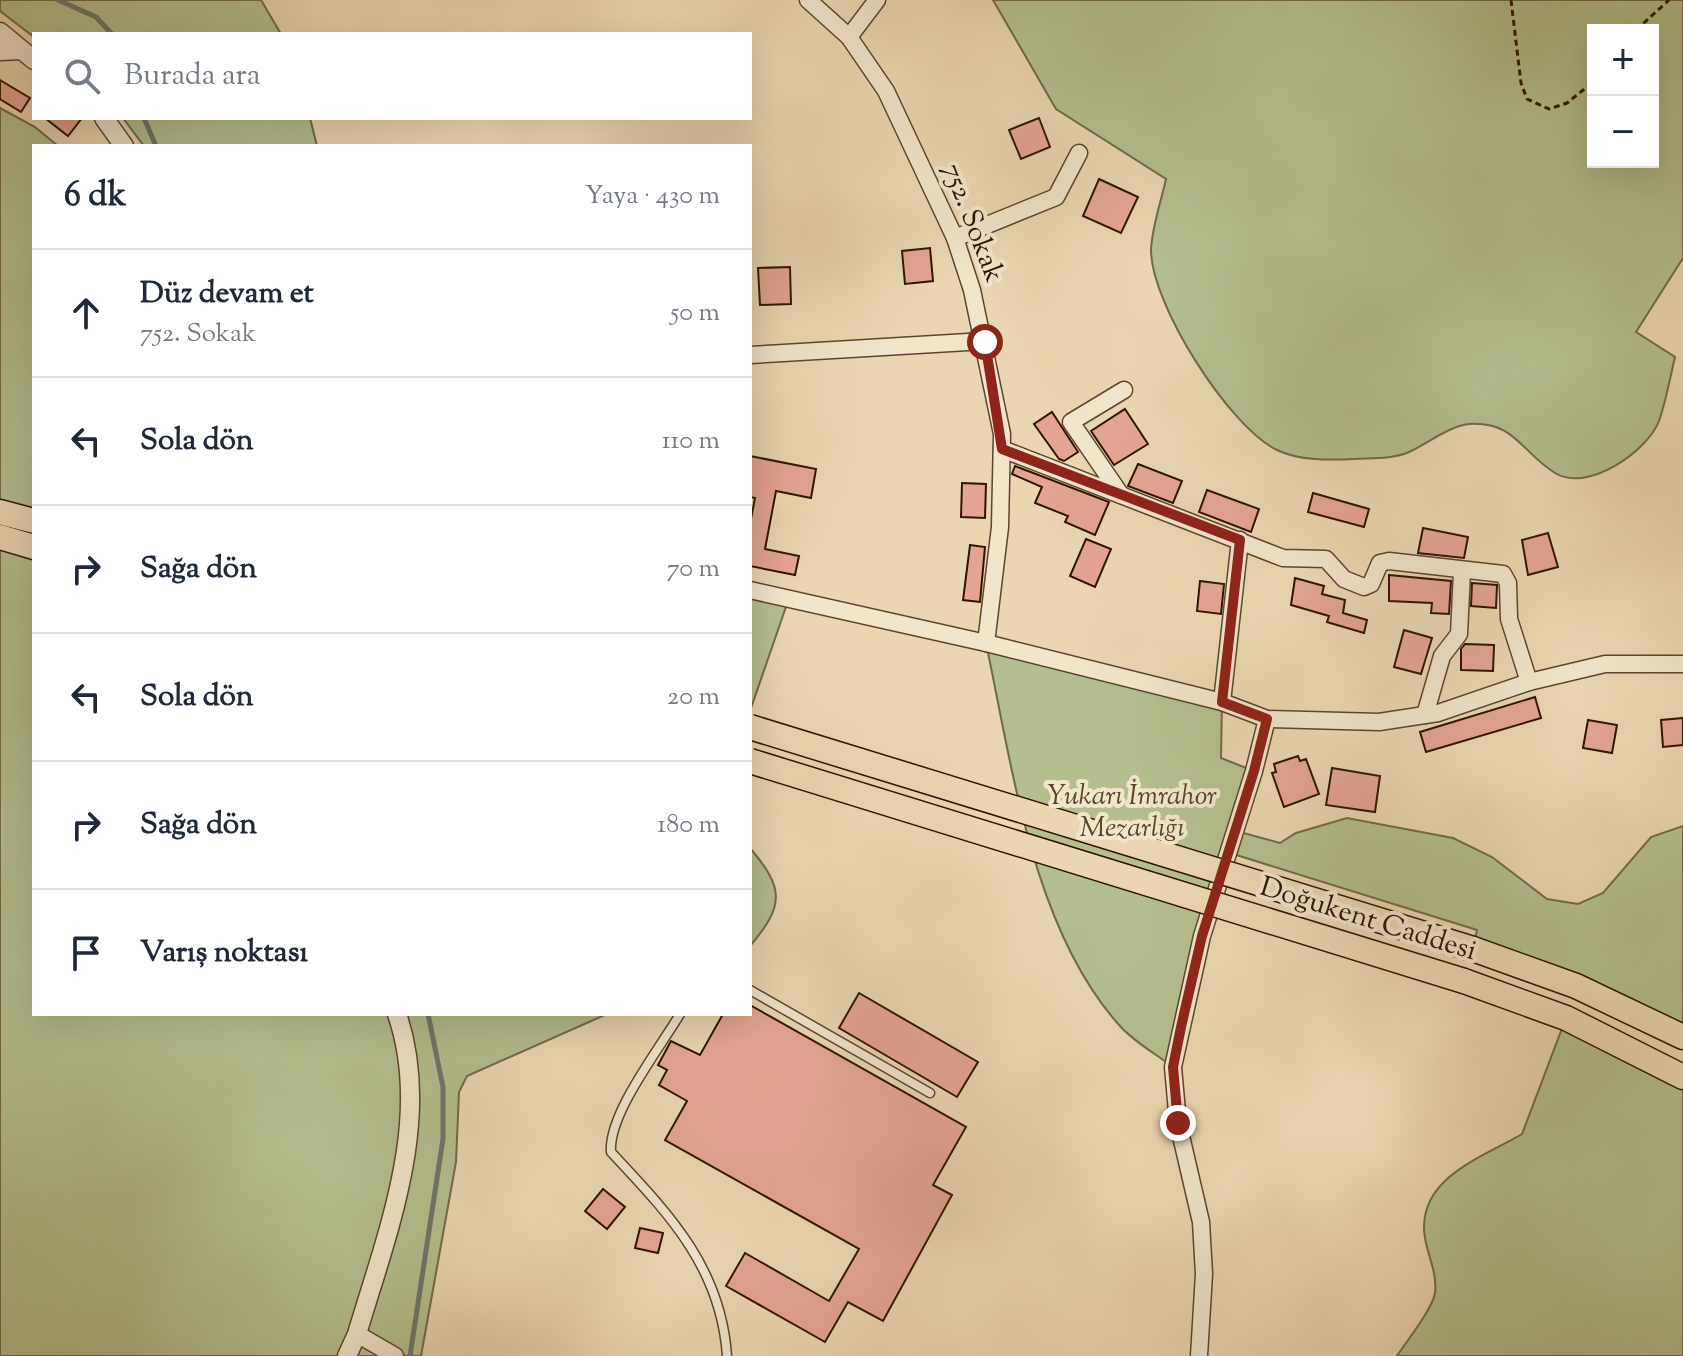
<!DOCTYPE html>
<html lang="tr">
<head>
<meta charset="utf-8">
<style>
  body { margin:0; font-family:"Sorts Mill Goudy",serif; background:#f6f6f7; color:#1f2937 }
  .controls { position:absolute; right:24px; top:24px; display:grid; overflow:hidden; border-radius:0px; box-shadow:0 8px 32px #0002 }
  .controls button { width:72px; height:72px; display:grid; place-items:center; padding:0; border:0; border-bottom:2px solid #e0e1e3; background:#fff; color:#1f2937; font:40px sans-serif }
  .stop { position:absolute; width:24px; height:24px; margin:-18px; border:6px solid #8f2418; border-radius:50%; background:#fff }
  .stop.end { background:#8f2418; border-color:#fff; box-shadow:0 2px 8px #0008 }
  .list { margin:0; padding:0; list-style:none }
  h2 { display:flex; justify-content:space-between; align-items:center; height:104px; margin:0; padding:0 32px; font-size:34px }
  h2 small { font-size:26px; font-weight:400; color:#747a83 }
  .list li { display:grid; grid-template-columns:52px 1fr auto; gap:24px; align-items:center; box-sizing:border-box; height:128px; padding:0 32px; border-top:2px solid #e0e1e3 }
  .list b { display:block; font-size:30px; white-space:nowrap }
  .list p { margin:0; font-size:26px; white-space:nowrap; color:#747a83 }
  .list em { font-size:26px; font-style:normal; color:#747a83 }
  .icon { flex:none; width:44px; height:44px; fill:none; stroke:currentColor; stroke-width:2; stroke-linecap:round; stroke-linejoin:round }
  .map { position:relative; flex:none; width:1683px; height:1356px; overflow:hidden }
  .search { position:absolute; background:#fff; box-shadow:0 8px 32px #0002; left:32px; top:32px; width:720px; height:88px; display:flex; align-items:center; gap:20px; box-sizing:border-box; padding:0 28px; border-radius:0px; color:#747a83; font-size:30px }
  .panel { position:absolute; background:#fff; box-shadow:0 8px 32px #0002; left:32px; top:144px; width:720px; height:872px; border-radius:0px }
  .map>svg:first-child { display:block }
</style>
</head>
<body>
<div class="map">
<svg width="1683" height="1356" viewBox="0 0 1683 1356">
  <rect width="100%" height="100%" fill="#ead7af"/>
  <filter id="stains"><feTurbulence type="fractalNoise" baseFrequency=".0025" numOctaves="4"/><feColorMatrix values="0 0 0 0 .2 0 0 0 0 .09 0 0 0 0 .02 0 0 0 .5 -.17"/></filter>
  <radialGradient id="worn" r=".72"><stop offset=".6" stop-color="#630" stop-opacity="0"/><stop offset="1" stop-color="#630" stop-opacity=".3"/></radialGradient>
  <g fill="#b4bf8d" stroke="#716a46" stroke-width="2" fill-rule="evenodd">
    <polygon points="0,0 261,0 281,34 34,37 0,11"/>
    <path d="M993,0H1683V258L1636,332L1675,357C1670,378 1666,401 1659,421C1647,452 1587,493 1555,473C1521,452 1515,421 1469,424C1449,426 1427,444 1409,452C1394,459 1371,458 1355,459C1331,460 1299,461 1277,450C1229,427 1151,304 1151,250C1152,227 1161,202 1166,179L1056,109ZM1593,30H1653V162H1593Z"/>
    <polygon points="0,108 35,127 58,146 34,146 34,1014 607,1014 467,1076 459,1092 456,1162 421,1356 0,1356 0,537 8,515 0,512"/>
    <polygon points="123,118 310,118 317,146 144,146"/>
    <polygon points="750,590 789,598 750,711"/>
    <path d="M986,643L1222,702L1221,758L1254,771L1236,831L1280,843L1296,833L1347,818L1453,838L1492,857L1547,899L1578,904L1603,893L1651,837L1683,826V1037L1473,949L1477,930L1230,853L1173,1067C1156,1054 1134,1042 1120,1026C1033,930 1012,766 986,643Z"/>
    <path d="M750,848C784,888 785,905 750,946Z"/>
    <path d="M1566,1018L1683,1077V1356H1397C1406,1342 1433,1308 1435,1293C1438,1269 1423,1248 1424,1226C1425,1175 1485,1156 1522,1134Z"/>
  </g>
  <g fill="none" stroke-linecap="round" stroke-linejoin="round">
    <g stroke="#6e766a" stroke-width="5">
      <polyline points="58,0 96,17 112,34"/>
      <polyline points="144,118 156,146"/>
      <polyline points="410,1356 443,1139 443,1087 428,1014"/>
    </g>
  </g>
  <g fill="#e4a590" stroke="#2e1400" stroke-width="2">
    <polygon points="0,80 30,98 21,112 0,99"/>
    <polygon points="45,118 82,118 68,136"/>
    <polygon points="1039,118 1050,147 1021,159 1009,130"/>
    <polygon points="1099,179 1138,197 1121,233 1083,216"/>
    <polygon points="930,248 933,281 905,284 902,251"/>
    <polygon points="790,267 791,304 760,305 758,268"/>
    <polygon points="1125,409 1148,444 1114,465 1091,431"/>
    <polygon points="1052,412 1078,452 1064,461 1059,459 1034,424"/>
    <polygon points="750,456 816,469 811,498 776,491 765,549 799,556 795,575 750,566 750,524 755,498 750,497"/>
    <polygon points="1138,464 1182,481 1173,503 1128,486"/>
    <polygon points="1015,466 1109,502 1095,535 1065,522 1068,516 1035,503 1042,487 1012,474"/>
    <polygon points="962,483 986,484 985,518 961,517"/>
    <polygon points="1207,490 1259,509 1251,532 1199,512"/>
    <polygon points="1313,493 1369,509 1364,527 1308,512"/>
    <polygon points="1423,528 1468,537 1464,558 1418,553"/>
    <polygon points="1548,533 1558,567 1528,575 1522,540"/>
    <polygon points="1086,539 1111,549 1095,587 1070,576"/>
    <polygon points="970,545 985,547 980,602 963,600"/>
    <polygon points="1389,575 1451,581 1449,614 1431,613 1432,603 1389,601"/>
    <polygon points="1295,578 1324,586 1322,594 1345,600 1343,613 1367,620 1364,633 1327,622 1329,616 1291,605"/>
    <polygon points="1200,581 1224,584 1221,614 1197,611"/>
    <polygon points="1472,583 1497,585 1496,608 1471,606"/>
    <polygon points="1404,630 1432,638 1421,674 1394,667"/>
    <polygon points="1465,644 1494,645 1493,671 1461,670 1461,649"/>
    <polygon points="1535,697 1541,718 1426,752 1420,732"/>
    <polygon points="1683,718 1683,745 1663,747 1661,720"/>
    <polygon points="1588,720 1617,725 1612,753 1583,748"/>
    <polygon points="1298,756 1300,761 1306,759 1319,794 1284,807 1272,773 1276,772 1274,764"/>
    <polygon points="1332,768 1380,776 1375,812 1326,805"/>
    <polygon points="859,993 978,1062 957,1097 839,1028"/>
    <polygon points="750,1005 966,1127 933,1185 952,1195 883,1321 848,1302 825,1342 726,1286 745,1253 829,1301 859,1249 665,1140 687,1101 659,1085 667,1070 658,1065 671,1041 700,1055 723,1014 750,1014"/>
    <polygon points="603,1189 625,1207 607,1229 585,1211"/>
    <polygon points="640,1228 663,1233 658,1253 635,1248"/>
  </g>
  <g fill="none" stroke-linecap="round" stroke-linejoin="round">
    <g stroke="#5d452c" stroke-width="11">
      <g id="service">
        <polyline points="750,990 930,1093"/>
        <path d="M680,1014C660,1048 608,1114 611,1152C668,1213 721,1267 727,1356"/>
      </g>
    </g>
    <g stroke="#5d452c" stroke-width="19">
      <g id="minor">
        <polyline points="808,0 849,37 886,91 955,238 972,290 1002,434 1000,527 986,643"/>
        <polyline points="849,37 877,0"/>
        <polyline points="0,52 21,51"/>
        <polyline points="955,238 1056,197 1079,153"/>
        <polyline points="750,355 985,341"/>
        <polyline points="1002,449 1283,558 1326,559 1344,579 1364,587 1371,584 1380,563 1389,561 1503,574 1508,583 1509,619 1529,682"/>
        <polyline points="1121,495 1071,422 1124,390"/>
        <polyline points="750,590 986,643 1222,702 1267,719 1379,722 1438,713 1529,682 1605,664 1683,664"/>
        <polyline points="1222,702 1240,540"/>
        <polyline points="1425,715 1442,656 1459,634 1462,572"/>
        <polyline points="357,1334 395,1356"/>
        <polyline points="1199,1356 1204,1274 1201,1222 1178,1123 1173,1067 1202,936 1254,771 1267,719"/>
      </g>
    </g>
    <g stroke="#5d452c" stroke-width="21">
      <g id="tertiary">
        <polyline points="0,32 34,60"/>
        <polyline points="104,118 124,146"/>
        <path d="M347,1356L357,1334C387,1233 433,1119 397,1014"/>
      </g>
    </g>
    <g stroke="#2e1400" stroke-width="27">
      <g id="primary">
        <polyline points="0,512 34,521"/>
        <polyline points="0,537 34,547"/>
        <polyline points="1473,949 1576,986 1683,1037"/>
        <polyline points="1464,981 1566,1018 1683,1077"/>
      </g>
    </g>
    <g stroke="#2e1400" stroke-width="3" stroke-dasharray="6 4" stroke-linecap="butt">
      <polyline points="1511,0 1521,83 1527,99 1549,109 1567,103 1593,82"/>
      <polyline points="1636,30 1669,0"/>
    </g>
    <use href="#service" stroke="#f1e5cb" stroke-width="8"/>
    <use href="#minor" stroke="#f1e5cb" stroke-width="16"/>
    <use href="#tertiary" stroke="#f1e5cb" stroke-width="18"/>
    <use href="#primary" stroke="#ead7af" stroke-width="24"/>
    <g stroke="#2e1400" stroke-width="27" stroke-linecap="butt">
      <g id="primary-bridge">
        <polyline points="750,727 1473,949"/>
        <polyline points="750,761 1464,981"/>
      </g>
    </g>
    <use href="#primary-bridge" stroke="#ead7af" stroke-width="24"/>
  </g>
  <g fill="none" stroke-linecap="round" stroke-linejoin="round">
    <polyline stroke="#8f2418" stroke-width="10" points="985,342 1002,449 1240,540 1222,702 1267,719 1254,771 1202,936 1181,1027 1173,1067 1178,1123"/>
  </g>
  <g text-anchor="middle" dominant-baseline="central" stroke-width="8" stroke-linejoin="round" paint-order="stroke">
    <g font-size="28" fill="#2e1400" stroke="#f1e5cb">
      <text transform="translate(972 223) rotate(69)">752. Sokak</text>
      <text transform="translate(1368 920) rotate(17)">Doğukent Caddesi</text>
    </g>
    <g font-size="28" font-style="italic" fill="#56472a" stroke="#f1e5cb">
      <text x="1132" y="797">Yukarı İmrahor<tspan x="1132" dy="32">Mezarlığı</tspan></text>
    </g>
  </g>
  <rect width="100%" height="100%" filter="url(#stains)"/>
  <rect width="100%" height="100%" fill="url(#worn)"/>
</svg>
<div class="controls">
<button>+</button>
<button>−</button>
</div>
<div class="stop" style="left:985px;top:342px"></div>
<div class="stop end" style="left:1178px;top:1123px"></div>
<div class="search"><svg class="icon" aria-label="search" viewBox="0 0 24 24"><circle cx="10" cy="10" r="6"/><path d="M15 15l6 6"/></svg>Burada ara</div>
<section class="panel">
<h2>6 dk<small>Yaya · 430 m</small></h2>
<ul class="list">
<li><svg class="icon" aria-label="ahead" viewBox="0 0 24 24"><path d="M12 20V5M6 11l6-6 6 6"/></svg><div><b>Düz devam et</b><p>752. Sokak</p></div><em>50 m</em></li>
<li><svg class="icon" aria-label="left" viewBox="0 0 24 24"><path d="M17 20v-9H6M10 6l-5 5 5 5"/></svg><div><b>Sola dön</b></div><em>110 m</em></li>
<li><svg class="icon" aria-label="right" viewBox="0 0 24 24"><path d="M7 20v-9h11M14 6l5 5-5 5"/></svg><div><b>Sağa dön</b></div><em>70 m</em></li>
<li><svg class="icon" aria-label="left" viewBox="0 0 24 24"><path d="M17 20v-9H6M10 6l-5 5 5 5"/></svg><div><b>Sola dön</b></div><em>20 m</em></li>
<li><svg class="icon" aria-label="right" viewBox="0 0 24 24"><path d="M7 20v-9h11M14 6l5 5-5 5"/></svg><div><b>Sağa dön</b></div><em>180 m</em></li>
<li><svg class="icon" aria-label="arrive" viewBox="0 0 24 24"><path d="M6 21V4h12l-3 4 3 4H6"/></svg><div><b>Varış noktası</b></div></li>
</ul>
</section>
</div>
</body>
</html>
